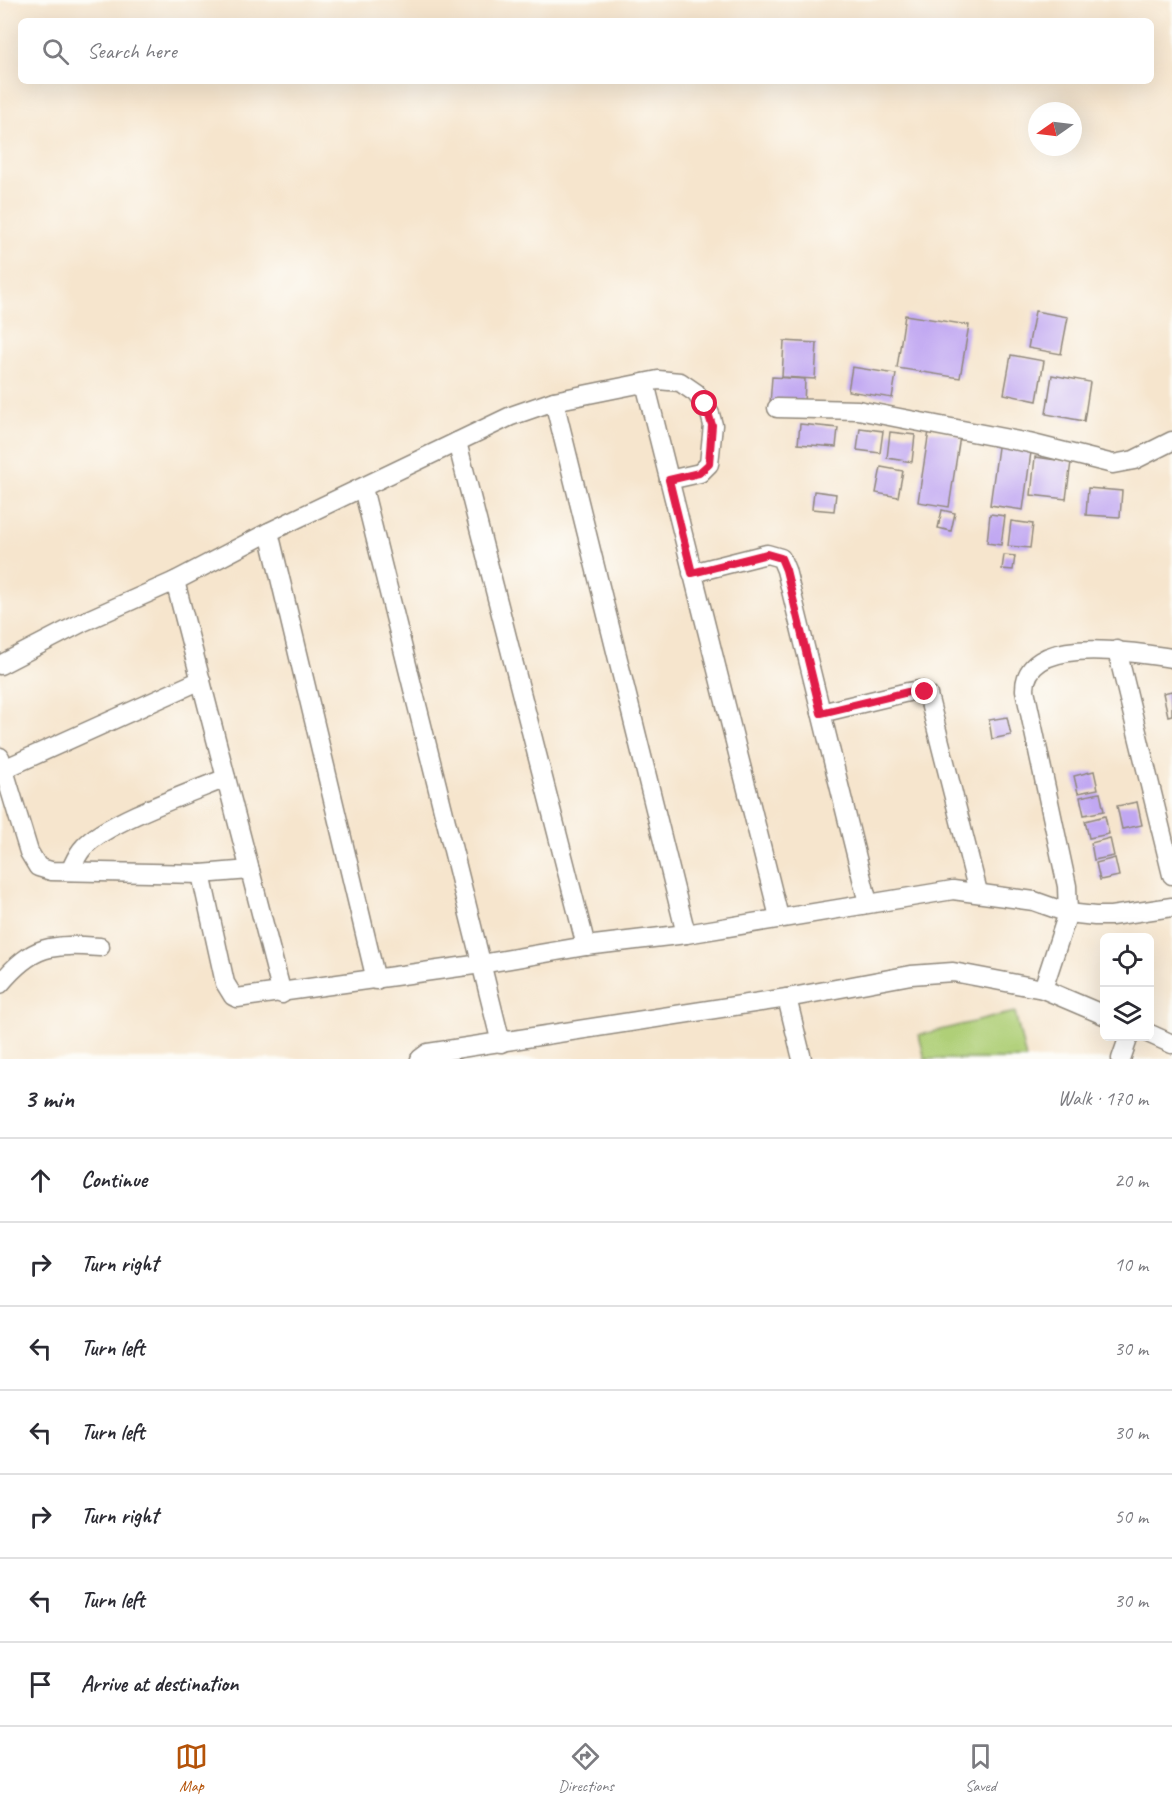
<!DOCTYPE html>
<html lang="en">
<head>
<meta charset="utf-8">
<style>
  body { margin:0; font-family:Caveat,sans-serif; background:#f7f7f7; color:#2b2b33 }
  .controls { position:absolute; right:18px; bottom:18px; display:grid; overflow:hidden; border-radius:9px; box-shadow:0 6px 24px #0002 }
  .controls button { width:54px; height:54px; display:grid; place-items:center; padding:0; border:0; border-bottom:2px solid #e1e1e2; background:#fff; color:#2b2b33; font:30px sans-serif }
  .compass { position:absolute; left:1028px; top:102px; width:54px; height:54px; border-radius:50%; background:#fff; box-shadow:0 6px 24px #0002; rotate:256deg }
  .stop { position:absolute; width:18px; height:18px; margin:-14px; border:4px solid #e11d48; border-radius:50%; background:#fff }
  .stop.end { background:#e11d48; border-color:#fff; box-shadow:0 2px 6px #0008 }
  .list { margin:0; padding:0; list-style:none }
  h2 { display:flex; justify-content:space-between; align-items:center; height:78px; margin:0; padding:0 24px; font-size:26px }
  h2 small { font-size:20px; font-weight:400; color:#7c7c81 }
  .list li { display:grid; grid-template-columns:39px 1fr auto; gap:18px; align-items:center; box-sizing:border-box; height:84px; padding:0 24px; border-top:2px solid #e1e1e2 }
  .list b { display:block; font-size:22px; white-space:nowrap }
  .list em { font-size:20px; font-style:normal; color:#7c7c81 }
  .icon { flex:none; width:33px; height:33px; fill:none; stroke:currentColor; stroke-width:2; stroke-linecap:round; stroke-linejoin:round }
  .map { position:relative; flex:none; width:1172px; height:1059px; overflow:hidden }
  .search { position:absolute; background:#fff; box-shadow:0 6px 24px #0002; left:18px; right:18px; top:18px; height:66px; display:flex; align-items:center; gap:15px; box-sizing:border-box; padding:0 21px; border-radius:9px; color:#7c7c81; font-size:22px }
  .sheet { height:666px; background:#fff }
  nav { display:flex; justify-content:space-around; align-items:center; box-sizing:border-box; height:84px; border-top:2px solid #e1e1e2; background:#fff; font-size:16px; color:#7c7c81 }
  nav a { display:grid; justify-items:center; gap:3px }
  nav .on { color:#b45309 }
  .map>svg:first-child { display:block }
</style>
</head>
<body>
<div class="map">
<svg width="1172" height="1059" viewBox="0 0 1172 1059">
  <rect width="100%" height="100%" fill="#fdfcf7"/>
  <filter id="ink" filterUnits="userSpaceOnUse"><feTurbulence type="fractalNoise" baseFrequency=".0167" numOctaves="2"/><feDisplacementMap in="SourceGraphic" scale="12" xChannelSelector="R" yChannelSelector="G"/><feConvolveMatrix kernelMatrix="1 2 1 2 8 2 1 2 1" color-interpolation-filters="sRGB"/></filter>
  <filter id="wash" filterUnits="userSpaceOnUse"><feTurbulence type="fractalNoise" baseFrequency=".008" numOctaves="4" result="noise"/><feDisplacementMap in="SourceGraphic" scale="24" xChannelSelector="R" yChannelSelector="G"/><feGaussianBlur stdDeviation="1.35" result="paint"/><feColorMatrix in="noise" values="0 0 0 0 0 0 0 0 0 0 0 0 0 0 0 0 0 1.4 0 .05"/><feComposite in="paint" operator="in"/></filter>
  <g filter="url(#wash)">
    <rect width="100%" height="100%" fill="#f6e5cd"/>
    <polygon fill="#afcf77" stroke="#6d7d51" stroke-width="1.5" points="1015,1012 1026,1059 925,1059 919,1035"/>
    <g id="blocks">
      <g fill="#c1a8f2">
        <polygon points="1035,311 1068,317 1061,354 1028,348"/>
        <polygon points="905,315 969,325 960,378 897,368"/>
        <polygon points="784,341 817,343 815,379 782,377"/>
        <polygon points="1011,355 1044,361 1037,401 1004,394"/>
        <polygon points="852,367 896,374 892,398 848,391"/>
        <polygon points="1052,375 1090,382 1084,421 1046,414"/>
        <polygon points="772,377 805,379 804,406 770,404"/>
        <polygon points="800,424 838,428 836,447 798,444"/>
        <polygon points="860,428 883,431 880,453 857,450"/>
        <polygon points="929,431 960,436 949,507 918,502"/>
        <polygon points="890,432 915,435 912,462 887,458"/>
        <polygon points="999,440 1032,445 1023,510 990,505"/>
        <polygon points="1035,457 1071,462 1066,499 1031,495"/>
        <polygon points="881,467 903,471 898,497 876,493"/>
        <polygon points="1088,488 1122,491 1120,517 1086,515"/>
        <polygon points="814,491 836,494 834,511 812,509"/>
        <polygon points="942,510 955,513 951,531 938,528"/>
        <polygon points="990,514 1005,516 1001,545 987,543"/>
        <polygon points="1011,521 1033,524 1030,548 1008,546"/>
        <polygon points="1004,555 1015,556 1013,570 1002,569"/>
        <polygon points="1172,691 1172,715 1168,716 1163,693"/>
        <polygon points="1007,717 1011,735 992,739 989,720"/>
        <polygon points="1094,771 1098,789 1078,793 1074,776"/>
        <polygon points="1100,793 1104,811 1084,815 1080,797"/>
        <polygon points="1137,802 1142,825 1122,829 1117,806"/>
        <polygon points="1105,816 1109,834 1089,838 1085,821"/>
        <polygon points="1110,838 1114,856 1094,860 1091,843"/>
        <polygon points="1115,858 1119,876 1100,880 1096,863"/>
      </g>
    </g>
  </g>
  <g filter="url(#ink)">
    <use href="#blocks" fill-opacity="0" stroke="#90887c" stroke-width="1.5"/>
    <g fill="none" stroke-linecap="round" stroke-linejoin="round">
      <g stroke="#90887c" stroke-width="21">
        <g id="street">
          <polyline points="645,383 779,917"/>
          <polyline points="554,401 686,934"/>
          <polyline points="777,408 858,410 1029,443 1113,464 1134,460 1172,441"/>
          <polyline points="457,442 586,946"/>
          <polyline points="363,488 501,1043"/>
          <polyline points="269,532 376,980"/>
          <polyline points="692,573 767,554 781,558 786,570 868,903"/>
          <polyline points="175,581 282,994"/>
          <polyline points="1117,650 1172,875"/>
          <polyline points="0,665 83,622 175,581 269,532 511,416 554,401 658,380 680,382 696,393 710,414 713,425 709,464 700,473 669,480"/>
          <polyline points="821,713 908,692 919,690 928,695 978,892"/>
          <polyline points="0,757 29,852 38,867 51,871 201,874 250,870"/>
          <polyline points="4,769 201,680"/>
          <path d="M70,871C74,863 77,854 84,847C106,822 192,792 226,778"/>
          <polyline points="201,874 225,983 233,996 237,998 481,964 586,946 686,934 953,890 1034,901 1068,913 1095,916 1111,916 1172,907"/>
          <path d="M0,984C33,944 52,944 100,947"/>
          <path d="M1043,989L1068,913L1067,886L1025,690C1024,632 1137,653 1172,658"/>
          <polyline points="787,998 802,1059"/>
          <polyline points="1150,1034 1172,1044"/>
          <polyline points="420,1059 428,1053 787,998 911,975 953,972 1043,989 1104,1015"/>
          <polyline points="1121,1059 1129,1036"/>
        </g>
      </g>
      <use href="#street" stroke="#fff" stroke-width="18"/>
    </g>
  </g>
  <g fill="none" stroke-linecap="round" stroke-linejoin="round" filter="url(#ink)">
    <polyline stroke="#e11d48" stroke-width="8" points="705,404 712,425 709,464 699,473 669,480 692,573 767,554 781,558 786,570 821,713 908,692 925,692"/>
  </g>
</svg>
<div class="controls">
<button><svg class="icon" aria-label="locate" viewBox="0 0 24 24"><circle cx="12" cy="12" r="6"/><path d="M12 2v4M12 18v4M2 12h4M18 12h4"/></svg></button>
<button><svg class="icon" aria-label="layers" viewBox="0 0 24 24"><path d="M12 4l9 5-9 5-9-5zM3 14l9 5 9-5"/></svg></button>
</div>
<svg class="compass" viewBox="-18 -18 36 36"><path d="M0-13l5 13h-10z" fill="#e53935"/><path d="M0 13l5-13h-10z" fill="#7c7c81"/></svg>
<div class="stop" style="left:705px;top:404px"></div>
<div class="stop end" style="left:925px;top:692px"></div>
<div class="search"><svg class="icon" aria-label="search" viewBox="0 0 24 24"><circle cx="10" cy="10" r="6"/><path d="M15 15l6 6"/></svg>Search here</div>
</div>
<section class="sheet">
<h2>3 min<small>Walk · 170 m</small></h2>
<ul class="list">
<li><svg class="icon" aria-label="ahead" viewBox="0 0 24 24"><path d="M12 20V5M6 11l6-6 6 6"/></svg><div><b>Continue</b></div><em>20 m</em></li>
<li><svg class="icon" aria-label="right" viewBox="0 0 24 24"><path d="M7 20v-9h11M14 6l5 5-5 5"/></svg><div><b>Turn right</b></div><em>10 m</em></li>
<li><svg class="icon" aria-label="left" viewBox="0 0 24 24"><path d="M17 20v-9H6M10 6l-5 5 5 5"/></svg><div><b>Turn left</b></div><em>30 m</em></li>
<li><svg class="icon" aria-label="left" viewBox="0 0 24 24"><path d="M17 20v-9H6M10 6l-5 5 5 5"/></svg><div><b>Turn left</b></div><em>30 m</em></li>
<li><svg class="icon" aria-label="right" viewBox="0 0 24 24"><path d="M7 20v-9h11M14 6l5 5-5 5"/></svg><div><b>Turn right</b></div><em>50 m</em></li>
<li><svg class="icon" aria-label="left" viewBox="0 0 24 24"><path d="M17 20v-9H6M10 6l-5 5 5 5"/></svg><div><b>Turn left</b></div><em>30 m</em></li>
<li><svg class="icon" aria-label="arrive" viewBox="0 0 24 24"><path d="M6 21V4h12l-3 4 3 4H6"/></svg><div><b>Arrive at destination</b></div></li>
</ul>
</section>
<nav>
<a class="on"><svg class="icon" aria-label="map" viewBox="0 0 24 24"><path d="M3 6l6-2 6 2 6-2v14l-6 2-6-2-6 2zM9 4v14M15 6v14"/></svg>Map</a>
<a><svg class="icon" aria-label="directions" viewBox="0 0 24 24"><path d="M12 3l9 9-9 9-9-9zM9 14v-3h6M13 9l2 2-2 2"/></svg>Directions</a>
<a><svg class="icon" aria-label="saved" viewBox="0 0 24 24"><path d="M7 4h10v16l-5-4-5 4z"/></svg>Saved</a>
</nav>
</body>
</html>
